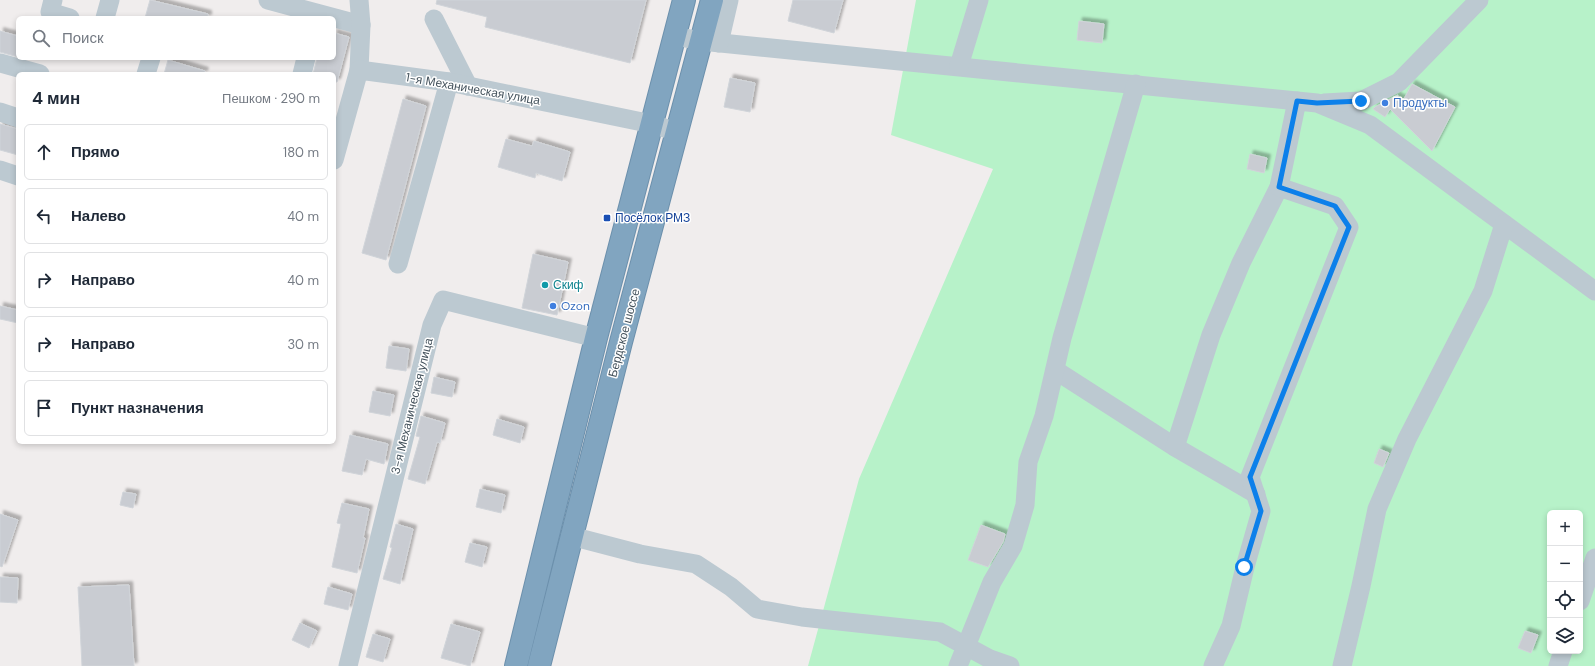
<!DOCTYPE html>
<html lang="ru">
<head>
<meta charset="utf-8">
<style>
  body { margin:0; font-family:"DM Sans",sans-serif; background:#f6f6f7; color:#1f2937 }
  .controls { position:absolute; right:12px; bottom:12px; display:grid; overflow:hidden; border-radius:6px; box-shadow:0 2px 6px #0003 }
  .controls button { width:36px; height:36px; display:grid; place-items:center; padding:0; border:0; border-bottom:1px solid #e0e1e3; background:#fff; color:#1f2937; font:20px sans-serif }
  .stop { position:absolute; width:12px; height:12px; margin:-9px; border:3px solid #0c80ea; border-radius:50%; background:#fff }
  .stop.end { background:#0c80ea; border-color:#fff; box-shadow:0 1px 4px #0008 }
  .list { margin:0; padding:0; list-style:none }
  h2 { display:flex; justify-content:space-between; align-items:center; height:52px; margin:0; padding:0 16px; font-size:17px }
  h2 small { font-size:13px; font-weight:400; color:#747a83 }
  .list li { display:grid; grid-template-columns:26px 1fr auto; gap:12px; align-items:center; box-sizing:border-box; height:56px; margin:0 8px 8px; padding:0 8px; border:1px solid #e0e1e3; border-radius:6px }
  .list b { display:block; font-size:15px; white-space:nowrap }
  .list em { font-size:13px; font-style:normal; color:#747a83 }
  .icon { flex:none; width:22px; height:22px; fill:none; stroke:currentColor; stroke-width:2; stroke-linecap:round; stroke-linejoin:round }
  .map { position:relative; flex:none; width:1595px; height:666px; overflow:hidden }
  .search { position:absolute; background:#fff; box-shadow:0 2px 6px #0003; left:16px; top:16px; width:320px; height:44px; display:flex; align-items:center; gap:10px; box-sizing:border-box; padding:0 14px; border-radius:6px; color:#747a83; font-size:15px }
  .panel { position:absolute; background:#fff; box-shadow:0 2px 6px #0003; left:16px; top:72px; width:320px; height:372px; border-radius:6px }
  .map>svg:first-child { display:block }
</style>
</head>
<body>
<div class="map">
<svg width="1595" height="666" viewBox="0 0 1595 666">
  <defs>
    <filter id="shadow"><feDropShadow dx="3.5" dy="-3.5" stdDeviation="1" flood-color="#0004"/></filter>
  </defs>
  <rect width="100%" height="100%" fill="#f0eded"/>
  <path fill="#b7f2c9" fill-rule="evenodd" d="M916,0H1595V666H808L859,479L993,169L891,135ZM1550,513H1580V651H1550Z"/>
  <g fill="#c9ccd2" stroke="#d0d4d9" filter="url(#shadow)">
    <polygon points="150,0 208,14 208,18 145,18"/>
    <polygon points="437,0 646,0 630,63 485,27 487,17 436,4"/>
    <polygon points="793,0 843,0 834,33 788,21"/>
    <polygon points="1079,21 1104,24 1102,43 1077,40"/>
    <polygon points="0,31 18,36 18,57 0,52"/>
    <polygon points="334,33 349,37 337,82 334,82 334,74 313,74 317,58 334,58"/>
    <polygon points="168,60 205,71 204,74 164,74"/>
    <polygon points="730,78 755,83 750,112 724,107"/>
    <polygon points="1412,84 1455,107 1432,151 1390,109 1385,117 1373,109 1375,107 1398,95 1397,97 1404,99"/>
    <polygon points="403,99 426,106 386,260 362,253"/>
    <polygon points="0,124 18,129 18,155 0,150"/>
    <polygon points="506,139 532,146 534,141 570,152 562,181 536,173 535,178 498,167"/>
    <polygon points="1250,154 1267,158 1264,173 1247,169"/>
    <polygon points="533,254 568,262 557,315 522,308"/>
    <polygon points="0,306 18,310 18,323 0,319"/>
    <polygon points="389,346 409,349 406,371 386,368"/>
    <polygon points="434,377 455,382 452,397 431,393"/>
    <polygon points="373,391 394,395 390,416 369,412"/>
    <polygon points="421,416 445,423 440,443 437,442 425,484 408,479 420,437 416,436"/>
    <polygon points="497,419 524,427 520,443 493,435"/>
    <polygon points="350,435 388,444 384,464 366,459 362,475 342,471"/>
    <polygon points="1379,449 1389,453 1383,467 1374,463"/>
    <polygon points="480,489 505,495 501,513 476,507"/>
    <polygon points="123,492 136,494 133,508 120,505"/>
    <polygon points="342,503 369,509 363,538 365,538 357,573 332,567 341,524 337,523"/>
    <polygon points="0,514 18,520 2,567 0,566"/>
    <polygon points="396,524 413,529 400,584 383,579 392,548 390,547"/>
    <polygon points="981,525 1005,534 1003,542 988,567 968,560"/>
    <polygon points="470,543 487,547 482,567 465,562"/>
    <polygon points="0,577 18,578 17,603 0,602"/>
    <polygon points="129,585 134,666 82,666 78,587"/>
    <polygon points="328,587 352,594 348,610 324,604"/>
    <polygon points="300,623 317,631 309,648 292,640"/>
    <polygon points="451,624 480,632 470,666 441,658"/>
    <polygon points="1525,631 1538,635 1531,653 1518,648"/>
    <polygon points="373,634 390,639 383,662 366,657"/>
  </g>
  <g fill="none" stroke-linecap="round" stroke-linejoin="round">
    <g stroke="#6c90ac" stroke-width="24">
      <g id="highway">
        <polyline points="516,666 596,338 684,0"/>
        <polyline points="539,666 621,342 712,0"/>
      </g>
    </g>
    <g stroke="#bcc9d1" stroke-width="19">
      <polyline points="53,0 50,12 70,18"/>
      <polyline points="268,0 361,25"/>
      <polyline points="359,0 361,25 359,70"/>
      <polyline points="105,18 110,0"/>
      <polyline points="434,19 468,86"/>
      <polyline points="675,36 701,41 1317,103 1370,125 1595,291"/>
      <polyline points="719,43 729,0"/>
      <polyline points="0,63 40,74"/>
      <polyline points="959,66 979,0"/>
      <polyline points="146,74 151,58"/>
      <polyline points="302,74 306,58"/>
      <polyline points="1324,103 1361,101 1399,82 1479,0"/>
      <polyline points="0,112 18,118"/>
      <polyline points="334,160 359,70 449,82 652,124 677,132"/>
      <polyline points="0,170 18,176"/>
      <polyline points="398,264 449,82"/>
      <polyline points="1055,370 1175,447 1256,494"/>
      <polyline points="1175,447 1211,335 1241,263 1279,187 1297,101"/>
      <polyline points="571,536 640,554 696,564 731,587 757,609 802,617 940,632 990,659 1010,666"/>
      <polyline points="1580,601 1595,558"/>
      <polyline points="348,666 432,325 443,300 596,338"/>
      <polyline points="958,666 992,582 1013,546 1025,505 1028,462 1044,416 1062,338 1136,84"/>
      <polyline points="1213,666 1231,626 1245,567 1261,511 1250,477 1349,227 1335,206 1279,187"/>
      <polyline points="1342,666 1361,586 1377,509 1407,439 1483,291 1504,224"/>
      <polyline points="1558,666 1563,651"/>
    </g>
    <use href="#highway" stroke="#81a5c0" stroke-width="22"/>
  </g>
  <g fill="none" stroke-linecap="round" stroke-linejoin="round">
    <polyline stroke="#0c80ea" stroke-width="5" points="1244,567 1261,511 1250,477 1349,227 1335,206 1279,187 1297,101 1317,103 1361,101"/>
  </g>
  <g fill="#3f7fe0" stroke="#fff" stroke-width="1.5">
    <circle cx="1385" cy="103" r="4"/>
    <circle cx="553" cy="306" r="4"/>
  </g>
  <rect fill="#1a4fb4" stroke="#fff" stroke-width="1.5" x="603" y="214" width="8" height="8" rx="2"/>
  <circle fill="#0f9aa8" stroke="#fff" stroke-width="1.5" cx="545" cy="285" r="4"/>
  <g text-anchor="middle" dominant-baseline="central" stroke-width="3" stroke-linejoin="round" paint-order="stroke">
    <g font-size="12" fill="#44525c" stroke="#fff">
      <text transform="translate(473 89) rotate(10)">1-я Механическая улица</text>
      <text transform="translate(624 333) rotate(-75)">Бердское шоссе</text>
      <text transform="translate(412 406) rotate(-76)">3-я Механическая улица</text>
    </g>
    <g font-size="12" fill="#366cbe" stroke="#fff" text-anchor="start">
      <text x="1393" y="103">Продукты</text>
      <text x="561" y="306">Ozon</text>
    </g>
    <g font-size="12" fill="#164399" stroke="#fff" text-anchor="start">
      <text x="615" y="218">Посёлок РМЗ</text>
    </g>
    <g font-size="12" fill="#0d838f" stroke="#fff" text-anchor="start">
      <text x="553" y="285">Скиф</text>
    </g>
  </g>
</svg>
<div class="controls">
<button>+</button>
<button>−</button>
<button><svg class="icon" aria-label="locate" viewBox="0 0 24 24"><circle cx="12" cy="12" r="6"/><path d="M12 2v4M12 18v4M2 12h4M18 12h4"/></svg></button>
<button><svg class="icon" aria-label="layers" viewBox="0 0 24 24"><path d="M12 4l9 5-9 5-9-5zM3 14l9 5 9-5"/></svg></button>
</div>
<div class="stop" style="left:1244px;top:567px"></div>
<div class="stop end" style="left:1361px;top:101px"></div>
<div class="search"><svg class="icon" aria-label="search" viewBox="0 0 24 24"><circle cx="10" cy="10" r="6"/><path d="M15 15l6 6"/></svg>Поиск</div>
<section class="panel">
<h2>4 мин<small>Пешком · 290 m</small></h2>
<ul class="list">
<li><svg class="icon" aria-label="ahead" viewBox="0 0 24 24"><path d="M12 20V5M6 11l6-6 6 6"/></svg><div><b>Прямо</b></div><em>180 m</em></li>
<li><svg class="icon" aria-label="left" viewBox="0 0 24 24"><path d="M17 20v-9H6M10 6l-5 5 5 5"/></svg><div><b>Налево</b></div><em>40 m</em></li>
<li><svg class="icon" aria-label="right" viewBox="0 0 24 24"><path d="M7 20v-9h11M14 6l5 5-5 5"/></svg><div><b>Направо</b></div><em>40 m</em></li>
<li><svg class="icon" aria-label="right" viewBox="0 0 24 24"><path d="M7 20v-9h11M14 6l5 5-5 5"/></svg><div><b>Направо</b></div><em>30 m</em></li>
<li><svg class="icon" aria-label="arrive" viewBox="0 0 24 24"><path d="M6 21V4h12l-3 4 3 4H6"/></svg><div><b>Пункт назначения</b></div></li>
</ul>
</section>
</div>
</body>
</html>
